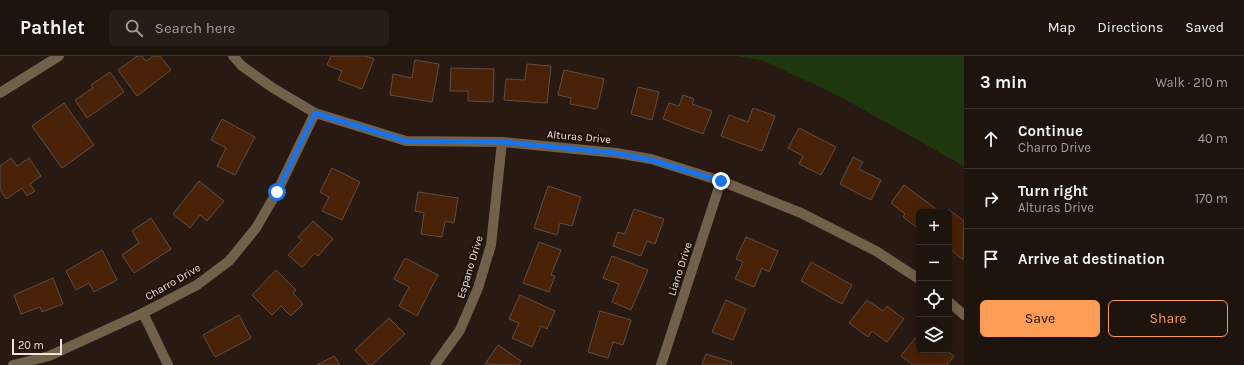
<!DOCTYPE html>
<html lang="en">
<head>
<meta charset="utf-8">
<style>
  body { margin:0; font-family:Karla,sans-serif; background:#261d17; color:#f1f3f6 }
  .controls { position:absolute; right:12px; bottom:12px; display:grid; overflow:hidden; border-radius:6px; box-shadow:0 2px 10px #0003 }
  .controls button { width:36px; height:36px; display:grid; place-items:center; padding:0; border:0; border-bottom:1px solid #3c332e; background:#1e140e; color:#f1f3f6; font:20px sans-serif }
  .scale { position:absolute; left:12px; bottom:10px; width:50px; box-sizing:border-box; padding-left:4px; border:2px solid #eee4de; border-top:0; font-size:11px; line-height:14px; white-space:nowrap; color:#eee4de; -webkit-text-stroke:3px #1e110a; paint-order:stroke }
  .stop { position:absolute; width:12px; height:12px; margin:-9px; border:3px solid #1a73e8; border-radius:50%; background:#fff }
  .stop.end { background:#1a73e8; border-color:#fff; box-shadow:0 1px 4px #0008 }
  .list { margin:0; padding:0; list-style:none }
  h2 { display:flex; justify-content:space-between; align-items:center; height:52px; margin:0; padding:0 16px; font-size:17px }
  h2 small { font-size:13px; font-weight:400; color:#a19e9e }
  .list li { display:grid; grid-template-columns:26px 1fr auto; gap:12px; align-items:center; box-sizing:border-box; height:60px; padding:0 16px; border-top:1px solid #3c332e }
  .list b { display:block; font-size:15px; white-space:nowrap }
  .list p { margin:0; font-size:13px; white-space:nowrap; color:#a19e9e }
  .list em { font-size:13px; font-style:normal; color:#a19e9e }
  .actions { display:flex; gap:8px; padding:12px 16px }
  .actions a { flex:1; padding:9px 0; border:1px solid #fd9c55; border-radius:6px; text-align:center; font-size:14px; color:#fd9c55 }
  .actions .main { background:#fd9c55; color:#111 }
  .icon { flex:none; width:22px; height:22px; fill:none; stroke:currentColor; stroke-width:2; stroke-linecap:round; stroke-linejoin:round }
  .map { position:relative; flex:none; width:964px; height:309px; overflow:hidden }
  header { display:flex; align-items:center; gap:24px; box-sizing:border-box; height:56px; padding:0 20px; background:#1e140e; border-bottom:1px solid #3c332e }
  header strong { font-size:19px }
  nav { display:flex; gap:22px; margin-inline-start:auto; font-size:14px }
  .search { width:280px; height:36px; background:#261d17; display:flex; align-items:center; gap:10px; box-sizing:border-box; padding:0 14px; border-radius:6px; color:#a19e9e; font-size:15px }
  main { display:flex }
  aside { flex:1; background:#1e140e }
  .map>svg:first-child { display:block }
</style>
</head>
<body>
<header>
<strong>Pathlet</strong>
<div class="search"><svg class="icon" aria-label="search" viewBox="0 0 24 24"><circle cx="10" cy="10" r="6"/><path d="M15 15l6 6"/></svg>Search here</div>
<nav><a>Map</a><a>Directions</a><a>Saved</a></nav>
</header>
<main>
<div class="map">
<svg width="964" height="309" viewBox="0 0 964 309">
  <rect width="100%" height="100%" fill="#281a13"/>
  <polygon fill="#1e370d" points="737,0 964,0 964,110 841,41 764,5"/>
  <g fill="#492106" stroke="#5d4d44">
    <polygon points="137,0 142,0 146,5 153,0 160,0 171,14 137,40 118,14"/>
    <polygon points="331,0 366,0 374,3 362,33 338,24 342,15 327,9"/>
    <polygon points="415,4 439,8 432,46 390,39 393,18 412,22"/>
    <polygon points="527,8 551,10 547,47 504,44 506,23 525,24"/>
    <polygon points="451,12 494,13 493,46 468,45 468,35 450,35"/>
    <polygon points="564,14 604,23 597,53 570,48 571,42 558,39"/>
    <polygon points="110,16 124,36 87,62 75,44 93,32 91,29"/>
    <polygon points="638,31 659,36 652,64 631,58"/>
    <polygon points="683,39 694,43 692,48 712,55 703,78 663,63 669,47 679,50"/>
    <polygon points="64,47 94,89 62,112 32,70"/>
    <polygon points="753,52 775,60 762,95 721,80 729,59 748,66"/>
    <polygon points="222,63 255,81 235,119 217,110 226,92 211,84"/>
    <polygon points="799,72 836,91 821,119 799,108 803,100 788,92"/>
    <polygon points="853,101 863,106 859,113 881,124 871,144 840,128"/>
    <polygon points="11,102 17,110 29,102 41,120 30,128 35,135 27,140 22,132 6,143 0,133 0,110"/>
    <polygon points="332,112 360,126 342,164 322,155 329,141 320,136"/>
    <polygon points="199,125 224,145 207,165 200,159 190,172 173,158"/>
    <polygon points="904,129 935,152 932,156 919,156 919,173 903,161 905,158 891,147"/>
    <polygon points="548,130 581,141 572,170 560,167 557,179 534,172"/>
    <polygon points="418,136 458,142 454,167 445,165 442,181 421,178 424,157 415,155"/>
    <polygon points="634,153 664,163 655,188 647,185 641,200 613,190 618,176 625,178"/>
    <polygon points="948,153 964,165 963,204 949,192 949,156 946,156"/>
    <polygon points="151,162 171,193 134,217 122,199 139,187 132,175"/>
    <polygon points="313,165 333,183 318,200 315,197 302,211 288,199 302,184 298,181"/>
    <polygon points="746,181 778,195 769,216 762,212 754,231 735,223 743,206 736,203"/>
    <polygon points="539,186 561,194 551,219 555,220 549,236 523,227"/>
    <polygon points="102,194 117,224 94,236 89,227 76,234 66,215"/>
    <polygon points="612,200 648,214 631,254 612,246 619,228 603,222"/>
    <polygon points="405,202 438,219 417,260 399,250 409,231 394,223"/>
    <polygon points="811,206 852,229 842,248 801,225"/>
    <polygon points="276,214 296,234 293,237 303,248 291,260 281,250 272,259 252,239"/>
    <polygon points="53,222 63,248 42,256 40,251 21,258 14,239"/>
    <polygon points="520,239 555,255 547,273 541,270 532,291 512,282 519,267 509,263"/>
    <polygon points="726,244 746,253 733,284 712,276"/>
    <polygon points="867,244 883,255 887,250 904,263 887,286 872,275 868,281 849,267"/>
    <polygon points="600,255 631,264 623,289 613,286 608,302 588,296"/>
    <polygon points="239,259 251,282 215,301 203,279"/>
    <polygon points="389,262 405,278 372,309 369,309 355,294"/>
    <polygon points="915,282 919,285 919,294 946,294 954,300 947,309 913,309 901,300"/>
    <polygon points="498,289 521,305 519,309 485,308"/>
    <polygon points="706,298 732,306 731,309 702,309"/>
    <polygon points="334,300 340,309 317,309"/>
  </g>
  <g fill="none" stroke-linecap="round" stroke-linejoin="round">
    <g stroke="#71604a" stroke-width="10">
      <polyline points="233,0 242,10 273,32 315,57 406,85 502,86 616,97 651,103 721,125 801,157 876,195 919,223"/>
      <polyline points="0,37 59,0"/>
      <polyline points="949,246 964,259"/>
      <polyline points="143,257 168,309"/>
      <polyline points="13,309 49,300 143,257 197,229 229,205 256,172 277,136 315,57"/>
      <polyline points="435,309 460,274 478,232 491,189 502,86"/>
      <polyline points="661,309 721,125"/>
    </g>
  </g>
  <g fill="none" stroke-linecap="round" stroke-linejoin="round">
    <polyline stroke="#1a73e8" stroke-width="5" points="277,136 315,57 406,85 502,86 616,97 651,104 721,125"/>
  </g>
  <g text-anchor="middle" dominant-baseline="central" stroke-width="4" stroke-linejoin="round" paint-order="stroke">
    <g font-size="11" fill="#eee4de" stroke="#1e110a">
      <text transform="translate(579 81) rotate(5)">Alturas Drive</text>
      <text transform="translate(470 211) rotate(-73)">Espano Drive</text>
      <text transform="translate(680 213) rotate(-72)">Liano Drive</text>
      <text transform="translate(173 226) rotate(-30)">Charro Drive</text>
    </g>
  </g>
</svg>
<div class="controls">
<button>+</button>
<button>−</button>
<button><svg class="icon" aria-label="locate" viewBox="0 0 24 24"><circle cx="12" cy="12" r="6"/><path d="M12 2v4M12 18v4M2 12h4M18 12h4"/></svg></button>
<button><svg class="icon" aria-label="layers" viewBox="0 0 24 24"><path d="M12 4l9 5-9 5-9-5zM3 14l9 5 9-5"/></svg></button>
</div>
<div class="scale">20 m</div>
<div class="stop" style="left:277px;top:136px"></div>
<div class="stop end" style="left:721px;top:125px"></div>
</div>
<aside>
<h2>3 min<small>Walk · 210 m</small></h2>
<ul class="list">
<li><svg class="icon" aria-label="ahead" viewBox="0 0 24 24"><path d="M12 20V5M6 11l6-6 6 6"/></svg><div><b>Continue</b><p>Charro Drive</p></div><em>40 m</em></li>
<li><svg class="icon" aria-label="right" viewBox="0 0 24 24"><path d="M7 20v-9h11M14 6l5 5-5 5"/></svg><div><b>Turn right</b><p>Alturas Drive</p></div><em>170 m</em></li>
<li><svg class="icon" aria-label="arrive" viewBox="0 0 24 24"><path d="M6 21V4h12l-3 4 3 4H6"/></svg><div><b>Arrive at destination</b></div></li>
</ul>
<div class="actions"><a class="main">Save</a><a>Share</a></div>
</aside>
</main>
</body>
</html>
